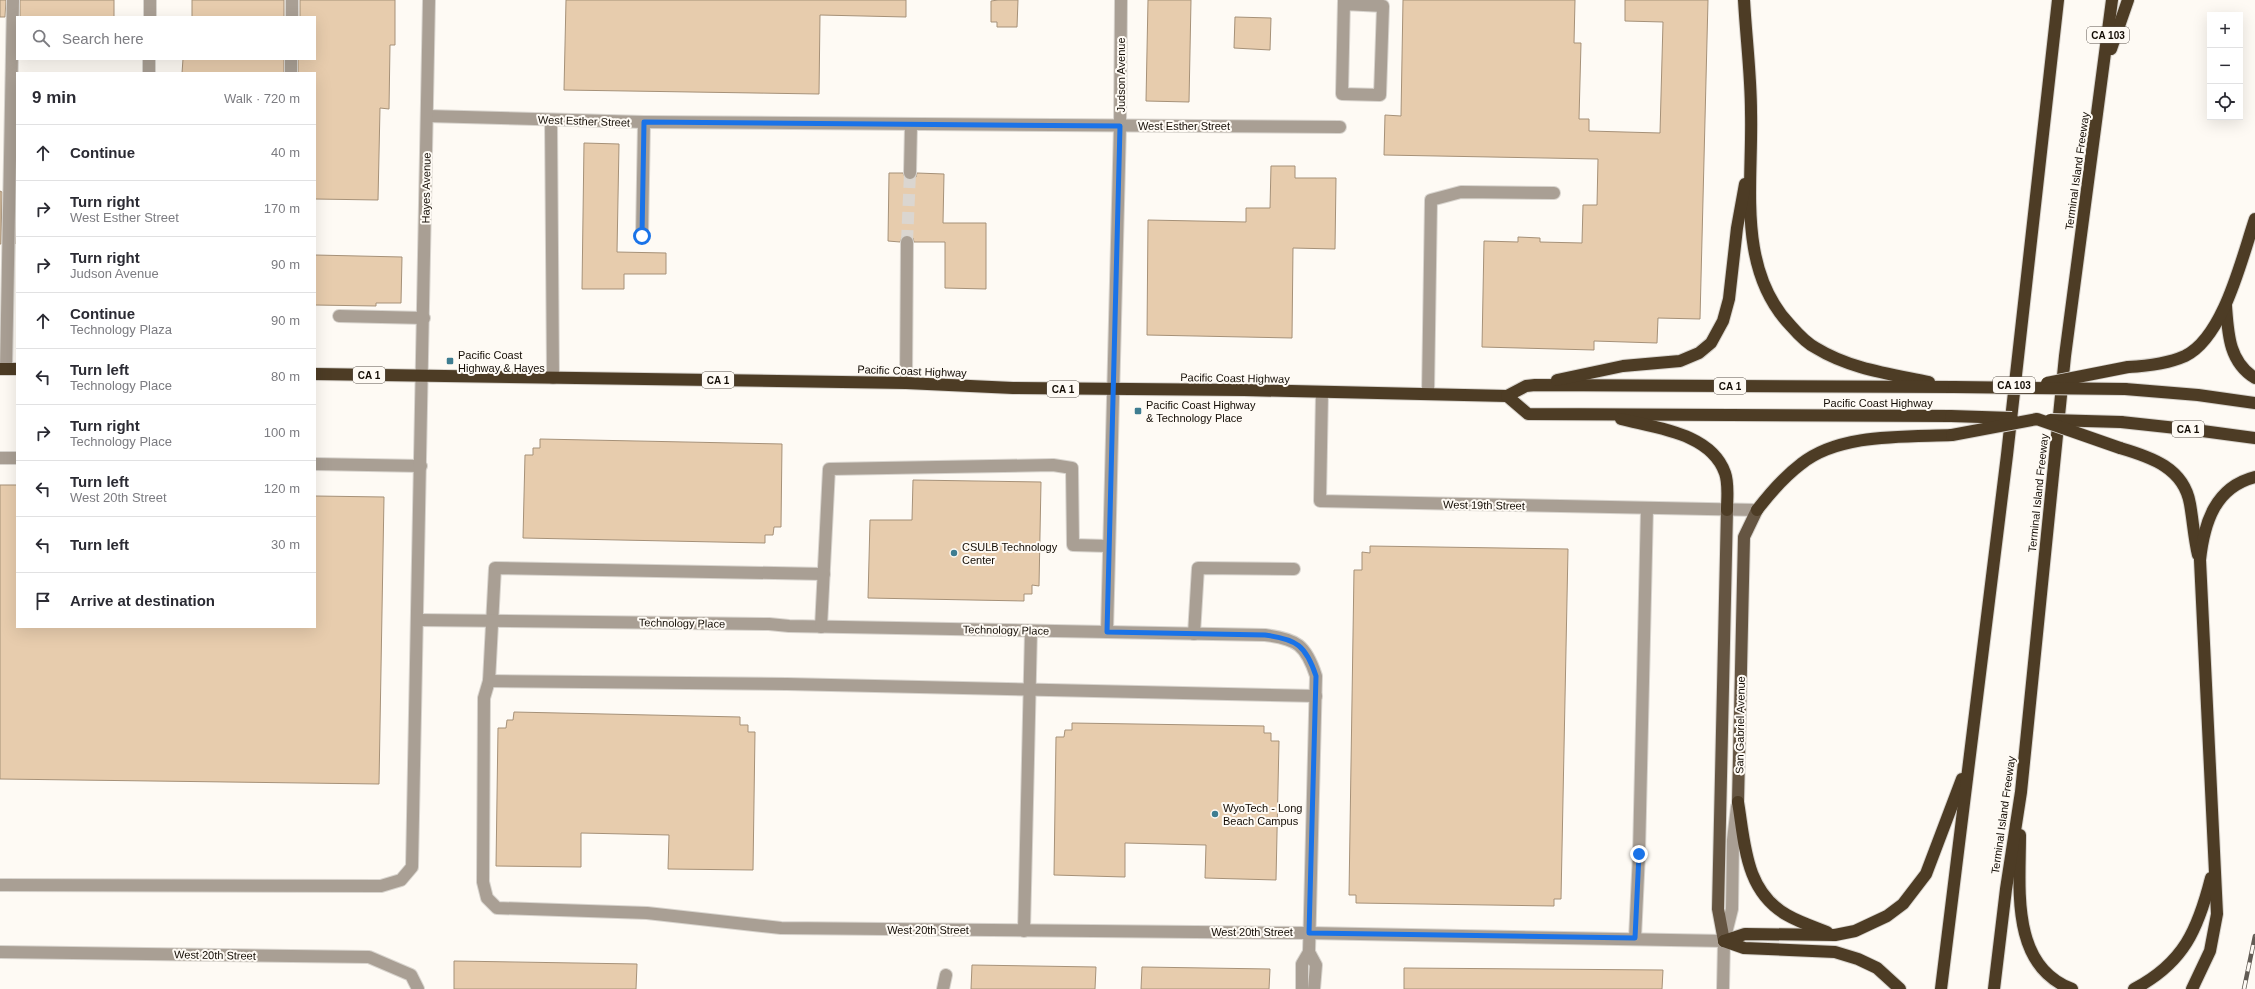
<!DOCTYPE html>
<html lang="en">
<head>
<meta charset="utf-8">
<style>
  body { margin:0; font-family:Helvetica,sans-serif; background:#f2f2f3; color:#2b2b33 }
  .controls { position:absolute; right:12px; top:12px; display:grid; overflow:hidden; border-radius:0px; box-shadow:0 4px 16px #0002 }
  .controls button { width:36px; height:36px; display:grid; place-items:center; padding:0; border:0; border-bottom:1px solid #e1e1e2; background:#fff; color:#2b2b33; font:20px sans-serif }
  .stop { position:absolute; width:12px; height:12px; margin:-9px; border:3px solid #1a73e8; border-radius:50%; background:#fff }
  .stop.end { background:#1a73e8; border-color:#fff; box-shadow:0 1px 4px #0008 }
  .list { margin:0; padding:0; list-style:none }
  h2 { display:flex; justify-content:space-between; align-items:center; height:52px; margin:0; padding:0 16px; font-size:17px }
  h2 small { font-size:13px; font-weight:400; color:#7c7c81 }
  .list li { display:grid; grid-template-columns:26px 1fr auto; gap:12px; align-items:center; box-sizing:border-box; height:56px; padding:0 16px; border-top:1px solid #e1e1e2 }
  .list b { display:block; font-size:15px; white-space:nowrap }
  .list p { margin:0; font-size:13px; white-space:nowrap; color:#7c7c81 }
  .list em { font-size:13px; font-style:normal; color:#7c7c81 }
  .icon { flex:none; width:22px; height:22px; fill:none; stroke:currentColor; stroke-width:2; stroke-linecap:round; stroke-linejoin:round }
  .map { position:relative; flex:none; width:2255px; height:989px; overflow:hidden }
  .search { position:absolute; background:#fff; box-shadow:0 4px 16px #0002; left:16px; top:16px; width:300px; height:44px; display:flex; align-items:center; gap:10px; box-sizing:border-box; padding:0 14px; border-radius:0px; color:#7c7c81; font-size:15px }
  .panel { position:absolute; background:#fff; box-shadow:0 4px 16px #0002; left:16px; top:72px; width:300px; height:556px; border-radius:0px }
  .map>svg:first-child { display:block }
</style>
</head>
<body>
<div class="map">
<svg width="2255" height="989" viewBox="0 0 2255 989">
  <rect width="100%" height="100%" fill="#fefaf4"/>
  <g fill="#e7ccad" stroke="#a69178">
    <polygon points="0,0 6,0 5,17 0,17"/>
    <rect x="20" y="0" width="94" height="17"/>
    <rect x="192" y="0" width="92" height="17"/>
    <polygon points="300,0 395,0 395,45 390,45 389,109 380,108 378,200 315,199 315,73 298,73 298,59 315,59 315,17 300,17"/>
    <polygon points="566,0 906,0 906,17 820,15 819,94 564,90"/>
    <polygon points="998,0 1018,0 1017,27 997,27 997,22 991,22 991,1"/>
    <polygon points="1148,0 1191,0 1189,102 1146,101"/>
    <polygon points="1403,0 1575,0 1574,43 1581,43 1579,119 1589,119 1589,131 1660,133 1663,22 1625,21 1625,0 1708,0 1700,319 1658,318 1657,343 1594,341 1594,350 1482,347 1484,241 1518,242 1518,237 1540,238 1540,242 1582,243 1583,205 1597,205 1598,159 1384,155 1385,115 1401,116"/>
    <polygon points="1235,17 1271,18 1270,50 1234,48"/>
    <polygon points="183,59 284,59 284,73 182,73"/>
    <polygon points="584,143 619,144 617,252 666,253 666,274 624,274 624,289 582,289"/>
    <polygon points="1271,166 1295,166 1295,178 1336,178 1335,249 1293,248 1292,338 1147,335 1148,220 1246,222 1246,208 1270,208"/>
    <polygon points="889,173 903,173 906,179 910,180 916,177 917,173 944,174 943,223 986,223 986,289 945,288 945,242 914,242 913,238 907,235 903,236 900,242 888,241"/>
    <polygon points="0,191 2,192 1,244 0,244"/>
    <polygon points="17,192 17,244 16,244"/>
    <polygon points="315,255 402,257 401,303 376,303 376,306 315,305"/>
    <polygon points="540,439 782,444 781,527 774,527 773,535 765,535 765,543 523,538 525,455 533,455 533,448 540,448"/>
    <polygon points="913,480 1041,482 1039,586 1032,585 1032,594 1024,594 1024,601 868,598 870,520 912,520"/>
    <polygon points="0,485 17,485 17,627 315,627 315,496 384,497 379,784 0,779"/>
    <polygon points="1370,546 1568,549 1561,899 1554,899 1554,906 1356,903 1356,895 1349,895 1354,570 1362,570 1362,552 1370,553"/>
    <polygon points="514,712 740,717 740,725 748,725 748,732 755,732 753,870 668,869 669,835 581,833 581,867 496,866 498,728 506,728 507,720 513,720"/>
    <polygon points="1072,723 1264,726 1264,733 1271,733 1271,741 1279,741 1276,880 1205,878 1206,845 1125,843 1125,877 1054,875 1056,737 1064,737 1065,730 1072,730"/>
    <polygon points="454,961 637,964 636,989 454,989"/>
    <polygon points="972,965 1096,967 1095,989 971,989"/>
    <polygon points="1142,967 1270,969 1269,989 1141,989"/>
    <polygon points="1404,968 1663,970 1662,989 1404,989"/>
  </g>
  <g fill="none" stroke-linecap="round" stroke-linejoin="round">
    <polyline stroke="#dbd6d0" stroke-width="12" stroke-dasharray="12 6" stroke-linecap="butt" points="907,242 910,173"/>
    <g stroke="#d8d4ce" stroke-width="14">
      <g id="minor">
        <polyline points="1344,4 1383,6 1380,95 1342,94 1344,0"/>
        <polyline points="150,17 150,0"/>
        <polyline points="292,17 292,0"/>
        <polyline points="149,73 149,59"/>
        <polyline points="291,73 291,59"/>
        <polyline points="427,116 644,122 1340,127"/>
        <polyline points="551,120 553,378"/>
        <polyline points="910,173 911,125"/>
        <polyline points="642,236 644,122"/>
        <polyline points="339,316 424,318"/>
        <polyline points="6,369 13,0"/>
        <polyline points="906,383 907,242"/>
        <polyline points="1322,392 1320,501 1757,510"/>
        <polyline points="1428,394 1431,200 1461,192 1554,193"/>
        <polyline points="0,458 17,458"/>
        <polyline points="315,464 421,466"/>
        <polyline points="824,574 495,568 489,681 484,698 483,882 487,898 497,908 647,913 781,928 1309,933 1724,941"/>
        <path d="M418,620L769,624L789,626L1265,635C1297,639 1306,645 1316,676L1309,952L1302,964V989"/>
        <polyline points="821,627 829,469 1053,465 1072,468 1073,545 1108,546"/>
        <polyline points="1107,632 1120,126 1121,0"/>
        <polyline points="1194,634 1198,568 1294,569"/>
        <polyline points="489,681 787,684 1316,696"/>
        <polyline points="0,885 381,886 401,880 412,867 429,0"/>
        <polyline points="1024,931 1031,631"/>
        <polyline points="1635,938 1639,854 1647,508"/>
        <polyline points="0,952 369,957 411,975 418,989"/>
        <polyline points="1309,952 1316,965 1314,989"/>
        <polyline points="943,989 946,975"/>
        <polyline points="1723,989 1724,941 1732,909 1733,840 1737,807"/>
      </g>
    </g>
    <g stroke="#d8d4ce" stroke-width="14">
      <g id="major">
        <polyline points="1738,802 1744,537 1757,510"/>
        <polyline points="1724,941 1718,909 1727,510"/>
      </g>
    </g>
    <g stroke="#d8d4ce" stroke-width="14">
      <g id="highway">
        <path d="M1744,0C1746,37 1751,75 1751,112C1753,184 1736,269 1791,326C1798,334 1806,343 1816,348C1850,369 1891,374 1929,382"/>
        <polyline points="2111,49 2128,0"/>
        <path d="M2226,306C2228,334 2229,362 2255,378"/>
        <path d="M2128,367C2148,366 2167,364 2185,356C2224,337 2242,257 2255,219"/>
        <polyline points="0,369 17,369"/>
        <polyline points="315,374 906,383 1013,388 1244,390 1507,396 1526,386 1535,385 1954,387"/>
        <polyline points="1557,380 1623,366 1680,361 1699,353 1711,343 1723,321 1729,299 1737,228 1745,184"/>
        <polyline points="2125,389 2198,395 2255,403"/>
        <polyline points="1507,396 1528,414 1951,416"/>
        <path d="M1621,419C1656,428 1711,433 1725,473C1729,484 1727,498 1727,510"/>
        <polyline points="2121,422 2195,430 2255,438"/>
        <path d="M2120,448C2151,457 2184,468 2190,504C2193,521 2194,538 2198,555"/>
        <path d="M1757,510C1770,493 1784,477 1801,464C1839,433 1905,437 1952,435"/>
        <path d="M1738,802C1745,844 1745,891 1787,915C1799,922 1814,927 1827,932"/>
        <path d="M2020,835C2020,888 2010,966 2072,989"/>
        <polyline points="1724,941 1745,934 1835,935 1855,931 1887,916 1903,904 1926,874 1962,779"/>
        <polyline points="1724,941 1744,948 1835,952 1858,959 1877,968 1900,989"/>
        <polyline points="1941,989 2007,455 2058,0"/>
        <polyline points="1994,989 2006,889 2021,792 2065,356 2112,0"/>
        <path d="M2134,989C2184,963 2198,929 2211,878"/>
        <path d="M2192,989L2210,951L2217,914L2200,560C2204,523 2215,487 2255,477"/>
      </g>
    </g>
    <use href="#minor" stroke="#a99f94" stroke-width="12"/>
    <use href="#major" stroke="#655542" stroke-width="12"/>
    <use href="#highway" stroke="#4d3c25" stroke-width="12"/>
    <g stroke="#615b54" stroke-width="4.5">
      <polyline id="rail" points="2244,989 2255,936"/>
    </g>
    <use href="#rail" stroke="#fefaf4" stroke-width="3" stroke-dasharray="9" stroke-linecap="butt"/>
    <g stroke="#d8d4ce" stroke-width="14" stroke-linecap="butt">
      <g id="highway-bridge">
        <polyline points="2047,383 2128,367"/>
        <polyline points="1954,387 2125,389"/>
        <polyline points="1951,416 2012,418"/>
        <polyline points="2050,420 2121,422"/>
        <polyline points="1952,435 2037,419 2120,448"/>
      </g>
    </g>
    <use href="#highway-bridge" stroke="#4d3c25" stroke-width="12"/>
  </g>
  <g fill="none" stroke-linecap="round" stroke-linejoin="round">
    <path stroke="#1a73e8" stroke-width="5" d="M642,236L644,122L1120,126L1107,632L1265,635C1297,639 1306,646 1316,676L1309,933L1635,938L1639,854"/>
  </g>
  <g fill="#3e7d91" stroke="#fefaf4" stroke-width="1.5">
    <rect x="446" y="357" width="8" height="8" rx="2"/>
    <rect x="1134" y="407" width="8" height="8" rx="2"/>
    <circle cx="954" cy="553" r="4"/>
    <circle cx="1215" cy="814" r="4"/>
  </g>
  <g text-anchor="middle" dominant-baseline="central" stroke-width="4" stroke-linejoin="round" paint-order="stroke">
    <g fill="#fefaf4" stroke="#5a534c" stroke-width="1">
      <rect x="2087" y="27" width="42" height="16" rx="3"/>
      <rect x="353" y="367" width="32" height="16" rx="3"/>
      <rect x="702" y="372" width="32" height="16" rx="3"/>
      <rect x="1993" y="377" width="42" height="16" rx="3"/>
      <rect x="1714" y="378" width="32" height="16" rx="3"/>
      <rect x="1047" y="381" width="32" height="16" rx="3"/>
      <rect x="2172" y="421" width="32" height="16" rx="3"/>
    </g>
    <g font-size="10" font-weight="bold" fill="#130c04">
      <text x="2108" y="35">CA 103</text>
      <text x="369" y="375">CA 1</text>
      <text x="718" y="380">CA 1</text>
      <text x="2014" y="385">CA 103</text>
      <text x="1730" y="386">CA 1</text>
      <text x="1063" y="389">CA 1</text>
      <text x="2188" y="429">CA 1</text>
    </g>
    <g font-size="11" fill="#130c04" stroke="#fefaf4">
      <text transform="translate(1121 75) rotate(-90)">Judson Avenue</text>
      <text transform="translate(584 121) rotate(2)">West Esther Street</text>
      <text x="1184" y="126">West Esther Street</text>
      <text transform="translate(2077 171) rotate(-82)">Terminal Island Freeway</text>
      <text transform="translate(426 188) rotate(-89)">Hayes Avenue</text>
      <text transform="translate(912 371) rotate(2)">Pacific Coast Highway</text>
      <text transform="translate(1235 378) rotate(1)">Pacific Coast Highway</text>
      <text x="1878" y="403">Pacific Coast Highway</text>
      <text transform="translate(2038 493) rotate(-84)">Terminal Island Freeway</text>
      <text transform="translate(1484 505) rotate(1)">West 19th Street</text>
      <text transform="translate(682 623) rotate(1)">Technology Place</text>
      <text transform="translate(1006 630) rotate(1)">Technology Place</text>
      <text transform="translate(1740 725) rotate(-89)">San Gabriel Avenue</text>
      <text transform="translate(2003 815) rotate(-82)">Terminal Island Freeway</text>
      <text x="928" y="930">West 20th Street</text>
      <text x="1252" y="932">West 20th Street</text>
      <text transform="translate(215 955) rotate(1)">West 20th Street</text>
    </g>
    <g font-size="11" fill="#130c04" stroke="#fefaf4" text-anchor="start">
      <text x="458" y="355">Pacific Coast<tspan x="458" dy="13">Highway &amp; Hayes</tspan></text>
      <text x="1146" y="405">Pacific Coast Highway<tspan x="1146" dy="13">&amp; Technology Place</tspan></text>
      <text x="962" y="547">CSULB Technology<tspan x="962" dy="13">Center</tspan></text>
      <text x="1223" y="808">WyoTech - Long<tspan x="1223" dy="13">Beach Campus</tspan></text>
    </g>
  </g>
</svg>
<div class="controls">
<button>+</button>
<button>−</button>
<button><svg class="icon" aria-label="locate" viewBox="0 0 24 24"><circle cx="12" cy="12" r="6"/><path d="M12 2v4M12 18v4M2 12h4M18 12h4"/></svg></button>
</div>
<div class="stop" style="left:642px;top:236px"></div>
<div class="stop end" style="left:1639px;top:854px"></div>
<div class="search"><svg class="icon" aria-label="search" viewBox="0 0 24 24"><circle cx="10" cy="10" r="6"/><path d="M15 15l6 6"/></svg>Search here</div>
<section class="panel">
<h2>9 min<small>Walk · 720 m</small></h2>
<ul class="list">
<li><svg class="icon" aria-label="ahead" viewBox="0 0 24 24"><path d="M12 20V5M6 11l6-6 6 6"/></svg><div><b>Continue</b></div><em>40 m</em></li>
<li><svg class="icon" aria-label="right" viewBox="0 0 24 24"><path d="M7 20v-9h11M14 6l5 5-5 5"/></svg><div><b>Turn right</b><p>West Esther Street</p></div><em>170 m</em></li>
<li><svg class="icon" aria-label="right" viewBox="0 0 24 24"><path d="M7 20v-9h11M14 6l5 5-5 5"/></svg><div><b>Turn right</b><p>Judson Avenue</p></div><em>90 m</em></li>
<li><svg class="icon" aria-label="ahead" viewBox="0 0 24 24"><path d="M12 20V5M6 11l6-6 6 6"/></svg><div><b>Continue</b><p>Technology Plaza</p></div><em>90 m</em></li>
<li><svg class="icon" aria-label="left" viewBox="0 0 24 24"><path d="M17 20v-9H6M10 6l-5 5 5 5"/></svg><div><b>Turn left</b><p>Technology Place</p></div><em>80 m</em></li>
<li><svg class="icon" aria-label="right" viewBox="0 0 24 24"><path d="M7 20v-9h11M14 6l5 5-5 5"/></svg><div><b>Turn right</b><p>Technology Place</p></div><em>100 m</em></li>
<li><svg class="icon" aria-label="left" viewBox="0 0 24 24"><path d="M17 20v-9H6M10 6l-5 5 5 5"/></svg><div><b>Turn left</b><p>West 20th Street</p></div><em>120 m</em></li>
<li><svg class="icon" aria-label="left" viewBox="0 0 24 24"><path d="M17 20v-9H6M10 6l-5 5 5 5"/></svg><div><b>Turn left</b></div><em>30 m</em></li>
<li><svg class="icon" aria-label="arrive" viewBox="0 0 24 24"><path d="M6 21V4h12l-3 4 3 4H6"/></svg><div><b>Arrive at destination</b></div></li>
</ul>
</section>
</div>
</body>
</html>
